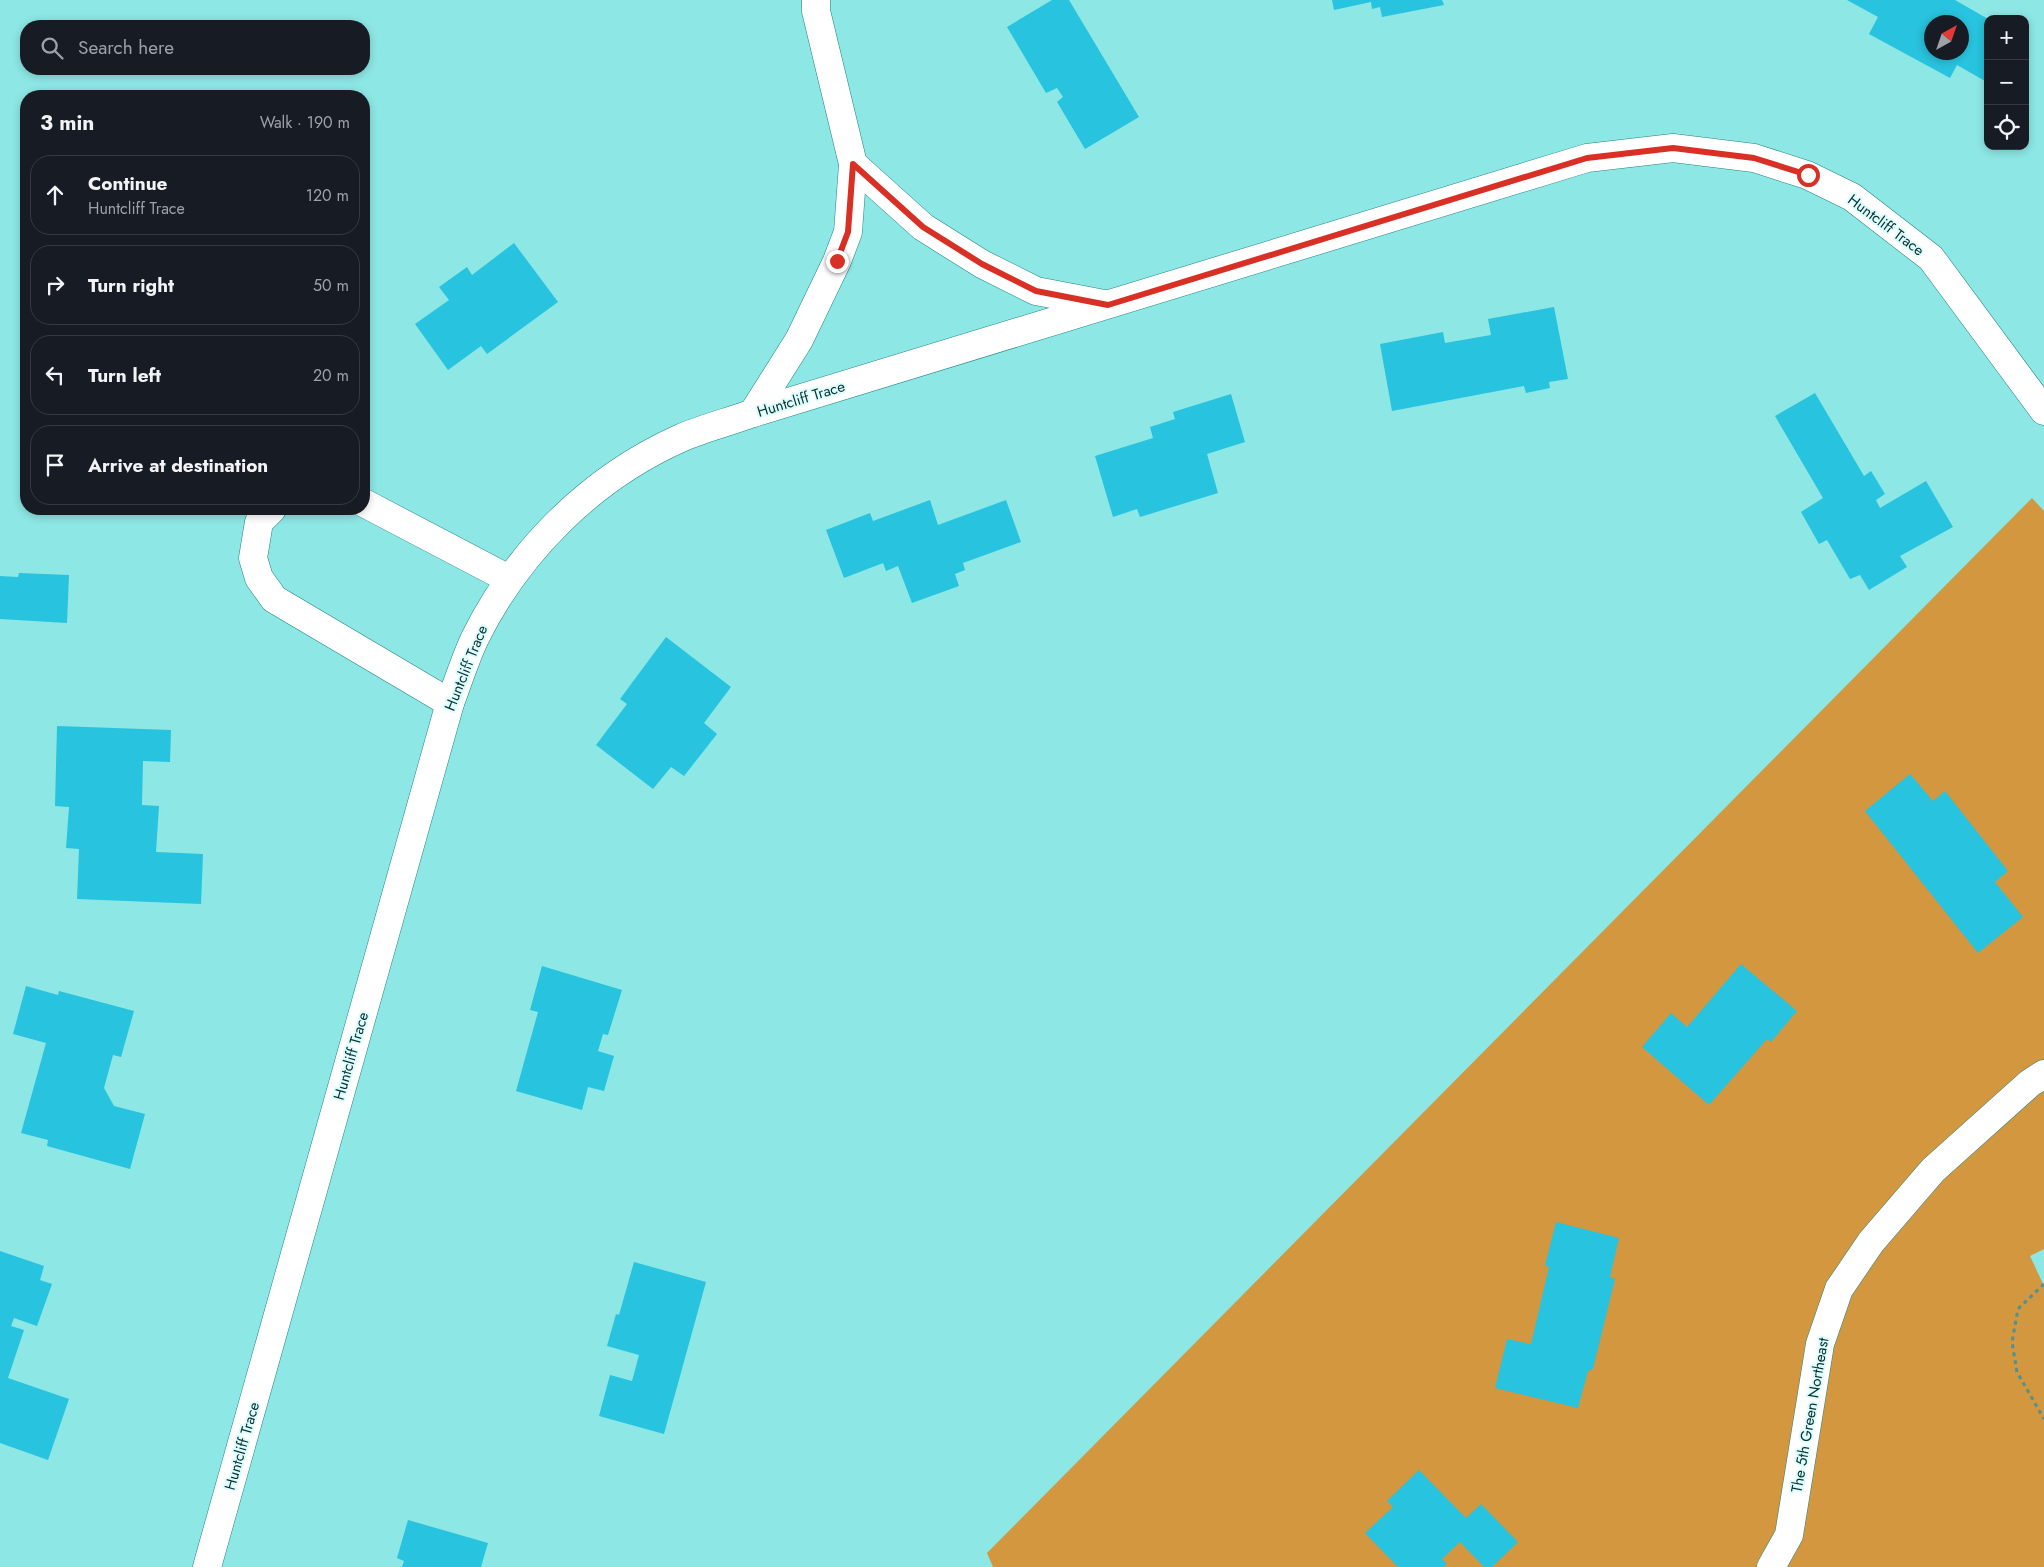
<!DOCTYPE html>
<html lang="en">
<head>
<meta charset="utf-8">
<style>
  body { margin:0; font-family:Jost,sans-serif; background:#242831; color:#f1f3f6 }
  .controls { position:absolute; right:15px; top:15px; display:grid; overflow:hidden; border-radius:10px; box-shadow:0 2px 8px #0003 }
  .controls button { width:45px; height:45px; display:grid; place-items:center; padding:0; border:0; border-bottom:1px solid #363941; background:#171b24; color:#f1f3f6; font:25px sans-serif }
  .compass { position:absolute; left:1924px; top:15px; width:45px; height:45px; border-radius:50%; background:#171b24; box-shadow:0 2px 8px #0003; rotate:40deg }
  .stop { position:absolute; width:15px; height:15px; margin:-11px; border:4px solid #d93025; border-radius:50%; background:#fff }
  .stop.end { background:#d93025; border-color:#fff; box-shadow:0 1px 5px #0008 }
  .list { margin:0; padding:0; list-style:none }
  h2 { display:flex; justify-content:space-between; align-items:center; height:65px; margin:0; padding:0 20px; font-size:21px }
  h2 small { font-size:16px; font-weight:400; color:#9ea1a6 }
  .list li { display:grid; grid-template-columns:32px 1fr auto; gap:15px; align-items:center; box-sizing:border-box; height:80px; margin:0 10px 10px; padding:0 10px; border:1px solid #363941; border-radius:20px }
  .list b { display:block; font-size:19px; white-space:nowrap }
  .list p { margin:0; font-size:16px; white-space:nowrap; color:#9ea1a6 }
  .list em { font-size:16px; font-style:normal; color:#9ea1a6 }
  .icon { flex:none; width:28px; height:28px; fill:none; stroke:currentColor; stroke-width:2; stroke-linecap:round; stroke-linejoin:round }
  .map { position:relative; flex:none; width:2044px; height:1567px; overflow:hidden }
  .search { position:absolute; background:#171b24; box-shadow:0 2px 8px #0003; left:20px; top:20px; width:350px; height:55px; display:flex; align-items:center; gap:12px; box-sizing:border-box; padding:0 18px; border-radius:20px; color:#9ea1a6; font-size:19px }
  .panel { position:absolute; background:#171b24; box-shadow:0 2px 8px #0003; left:20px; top:90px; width:350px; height:425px; border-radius:20px }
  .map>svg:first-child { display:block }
</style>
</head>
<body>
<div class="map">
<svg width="2044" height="1567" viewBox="0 0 2044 1567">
  <rect width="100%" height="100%" fill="#8de7e4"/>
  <polygon fill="#d3973f" points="2032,498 2044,511 2044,1249 2030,1256 2044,1286 2044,1567 993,1567 987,1553"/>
  <g fill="#28c3de" fill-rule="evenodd">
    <polygon points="1052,0 1069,0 1139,117 1085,149 1057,102 1063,97 1057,88 1046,93 1007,27"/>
    <polygon points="1332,0 1442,0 1444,5 1382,17 1380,7 1372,9 1371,2 1334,10"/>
    <path d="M1847,0H1955L1988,19V76L1985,81L1957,65L1950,78L1869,34L1878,17ZM1932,22H1962V52H1932Z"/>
    <polygon points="514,243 558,302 487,354 481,346 448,370 415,324 449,300 439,287 467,267 472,275"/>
    <polygon points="1554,307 1568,379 1549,382 1550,388 1526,393 1524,386 1392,411 1380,344 1443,332 1445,343 1491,335 1488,319"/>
    <polygon points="1815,393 1864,476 1871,471 1885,494 1876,500 1880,508 1926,481 1953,527 1900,556 1907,567 1869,590 1860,575 1850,579 1827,540 1819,544 1801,512 1823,498 1775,416"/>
    <polygon points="1231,394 1245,442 1207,454 1218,493 1140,517 1137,509 1113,517 1095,456 1153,438 1150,427 1175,419 1173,412"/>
    <polygon points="930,500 938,525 1006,500 1021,542 963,563 965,570 955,574 959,586 912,603 898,566 886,571 883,563 844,578 826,530 870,513 873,521"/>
    <polygon points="19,573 69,575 67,623 0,619 0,576 18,577"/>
    <polygon points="666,637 731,687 704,723 717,734 684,776 671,767 653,789 596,745 627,704 620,699"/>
    <polygon points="57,726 171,730 170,762 143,761 142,805 159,806 156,852 203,854 201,904 77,899 79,849 66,848 69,807 55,806"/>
    <polygon points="1910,774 1933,801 1945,791 2008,871 1995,882 2023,917 1978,953 1865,811"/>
    <polygon points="1741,964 1797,1011 1771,1042 1767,1039 1709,1105 1642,1047 1671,1013 1687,1027"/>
    <polygon points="542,966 622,990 608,1035 603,1034 598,1051 614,1056 604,1091 588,1087 582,1110 516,1091 538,1012 530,1010"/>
    <polygon points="26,986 58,995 59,991 134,1011 121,1057 113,1055 104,1088 114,1106 145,1114 130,1169 47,1146 48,1140 21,1133 46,1043 13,1034"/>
    <polygon points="1556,1222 1619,1238 1610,1277 1615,1279 1593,1369 1588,1371 1578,1408 1495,1388 1507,1339 1531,1344 1549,1267 1545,1265"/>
    <polygon points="0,1251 44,1266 40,1280 52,1284 37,1326 14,1318 11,1326 24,1330 8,1378 69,1399 48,1460 0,1443"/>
    <polygon points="634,1262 706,1282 664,1434 599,1416 610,1375 632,1381 639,1355 607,1346 616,1314 619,1315"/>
    <polygon points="1419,1470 1466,1518 1481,1504 1518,1542 1492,1567 1484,1567 1460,1542 1442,1559 1447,1564 1444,1567 1398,1567 1365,1533 1393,1507 1387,1501"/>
    <polygon points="408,1520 488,1543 481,1567 402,1567 404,1561 397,1558"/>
  </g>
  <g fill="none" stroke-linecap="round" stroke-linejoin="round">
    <g stroke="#228482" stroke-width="29">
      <g id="minor">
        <polyline points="853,164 923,227 982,264 1036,291 1104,304"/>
        <polyline points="753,413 799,340 837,261 848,232 853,164 816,11 816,0"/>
        <polyline points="364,503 509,579"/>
        <polyline points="272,509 259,522 253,558 259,578 274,599 450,703"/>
        <path d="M207,1567L450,703C458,682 465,659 475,638C518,551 591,478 681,438C704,428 729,422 753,413L1587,158L1673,148L1754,158L1807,175L1852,197L1931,258L2044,411"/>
        <polyline points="1771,1567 1789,1535 1820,1344 1839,1289 1871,1242 1933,1170 2030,1083 2044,1074"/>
      </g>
    </g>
    <polyline stroke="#4f9290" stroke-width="3" stroke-dasharray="4 4" stroke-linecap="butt" points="2044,1284 2018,1309 2012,1342 2017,1372 2044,1419"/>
    <use href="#minor" stroke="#fff" stroke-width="28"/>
  </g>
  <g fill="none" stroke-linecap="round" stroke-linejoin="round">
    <polyline stroke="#d93025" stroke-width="6" points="837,261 848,232 853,164 923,227 982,264 1036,291 1108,305 1587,158 1673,148 1754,158 1808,175"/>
  </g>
  <g text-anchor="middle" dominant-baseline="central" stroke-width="4" stroke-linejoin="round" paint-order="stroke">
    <g font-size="15" fill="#083030" stroke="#dcfdfc">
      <text transform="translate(1886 225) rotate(37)">Huntcliff Trace</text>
      <text transform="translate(801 399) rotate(-17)">Huntcliff Trace</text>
      <text transform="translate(466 668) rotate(-68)">Huntcliff Trace</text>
      <text transform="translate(351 1056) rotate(-74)">Huntcliff Trace</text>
      <text transform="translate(1810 1415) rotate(-80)">The 5th Green Northeast</text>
      <text transform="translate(242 1446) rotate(-74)">Huntcliff Trace</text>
    </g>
  </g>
</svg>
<div class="controls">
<button>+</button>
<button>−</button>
<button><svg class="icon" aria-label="locate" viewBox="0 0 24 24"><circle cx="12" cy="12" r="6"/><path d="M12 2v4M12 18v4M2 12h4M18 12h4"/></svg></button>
</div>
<svg class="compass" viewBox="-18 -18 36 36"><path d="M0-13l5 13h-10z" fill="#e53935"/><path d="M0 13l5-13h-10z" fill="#9ea1a6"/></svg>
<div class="stop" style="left:1808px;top:175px"></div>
<div class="stop end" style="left:837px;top:261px"></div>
<div class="search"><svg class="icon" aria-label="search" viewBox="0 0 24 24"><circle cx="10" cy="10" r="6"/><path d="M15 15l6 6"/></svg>Search here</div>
<section class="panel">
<h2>3 min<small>Walk · 190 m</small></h2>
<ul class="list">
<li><svg class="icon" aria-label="ahead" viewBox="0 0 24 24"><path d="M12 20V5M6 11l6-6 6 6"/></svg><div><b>Continue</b><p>Huntcliff Trace</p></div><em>120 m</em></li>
<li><svg class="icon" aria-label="right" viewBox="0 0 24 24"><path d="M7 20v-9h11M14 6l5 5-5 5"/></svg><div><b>Turn right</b></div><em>50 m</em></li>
<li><svg class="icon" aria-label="left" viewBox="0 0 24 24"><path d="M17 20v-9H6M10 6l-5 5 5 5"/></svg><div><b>Turn left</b></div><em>20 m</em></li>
<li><svg class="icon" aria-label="arrive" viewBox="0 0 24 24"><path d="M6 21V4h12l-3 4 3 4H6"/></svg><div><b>Arrive at destination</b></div></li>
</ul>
</section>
</div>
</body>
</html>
